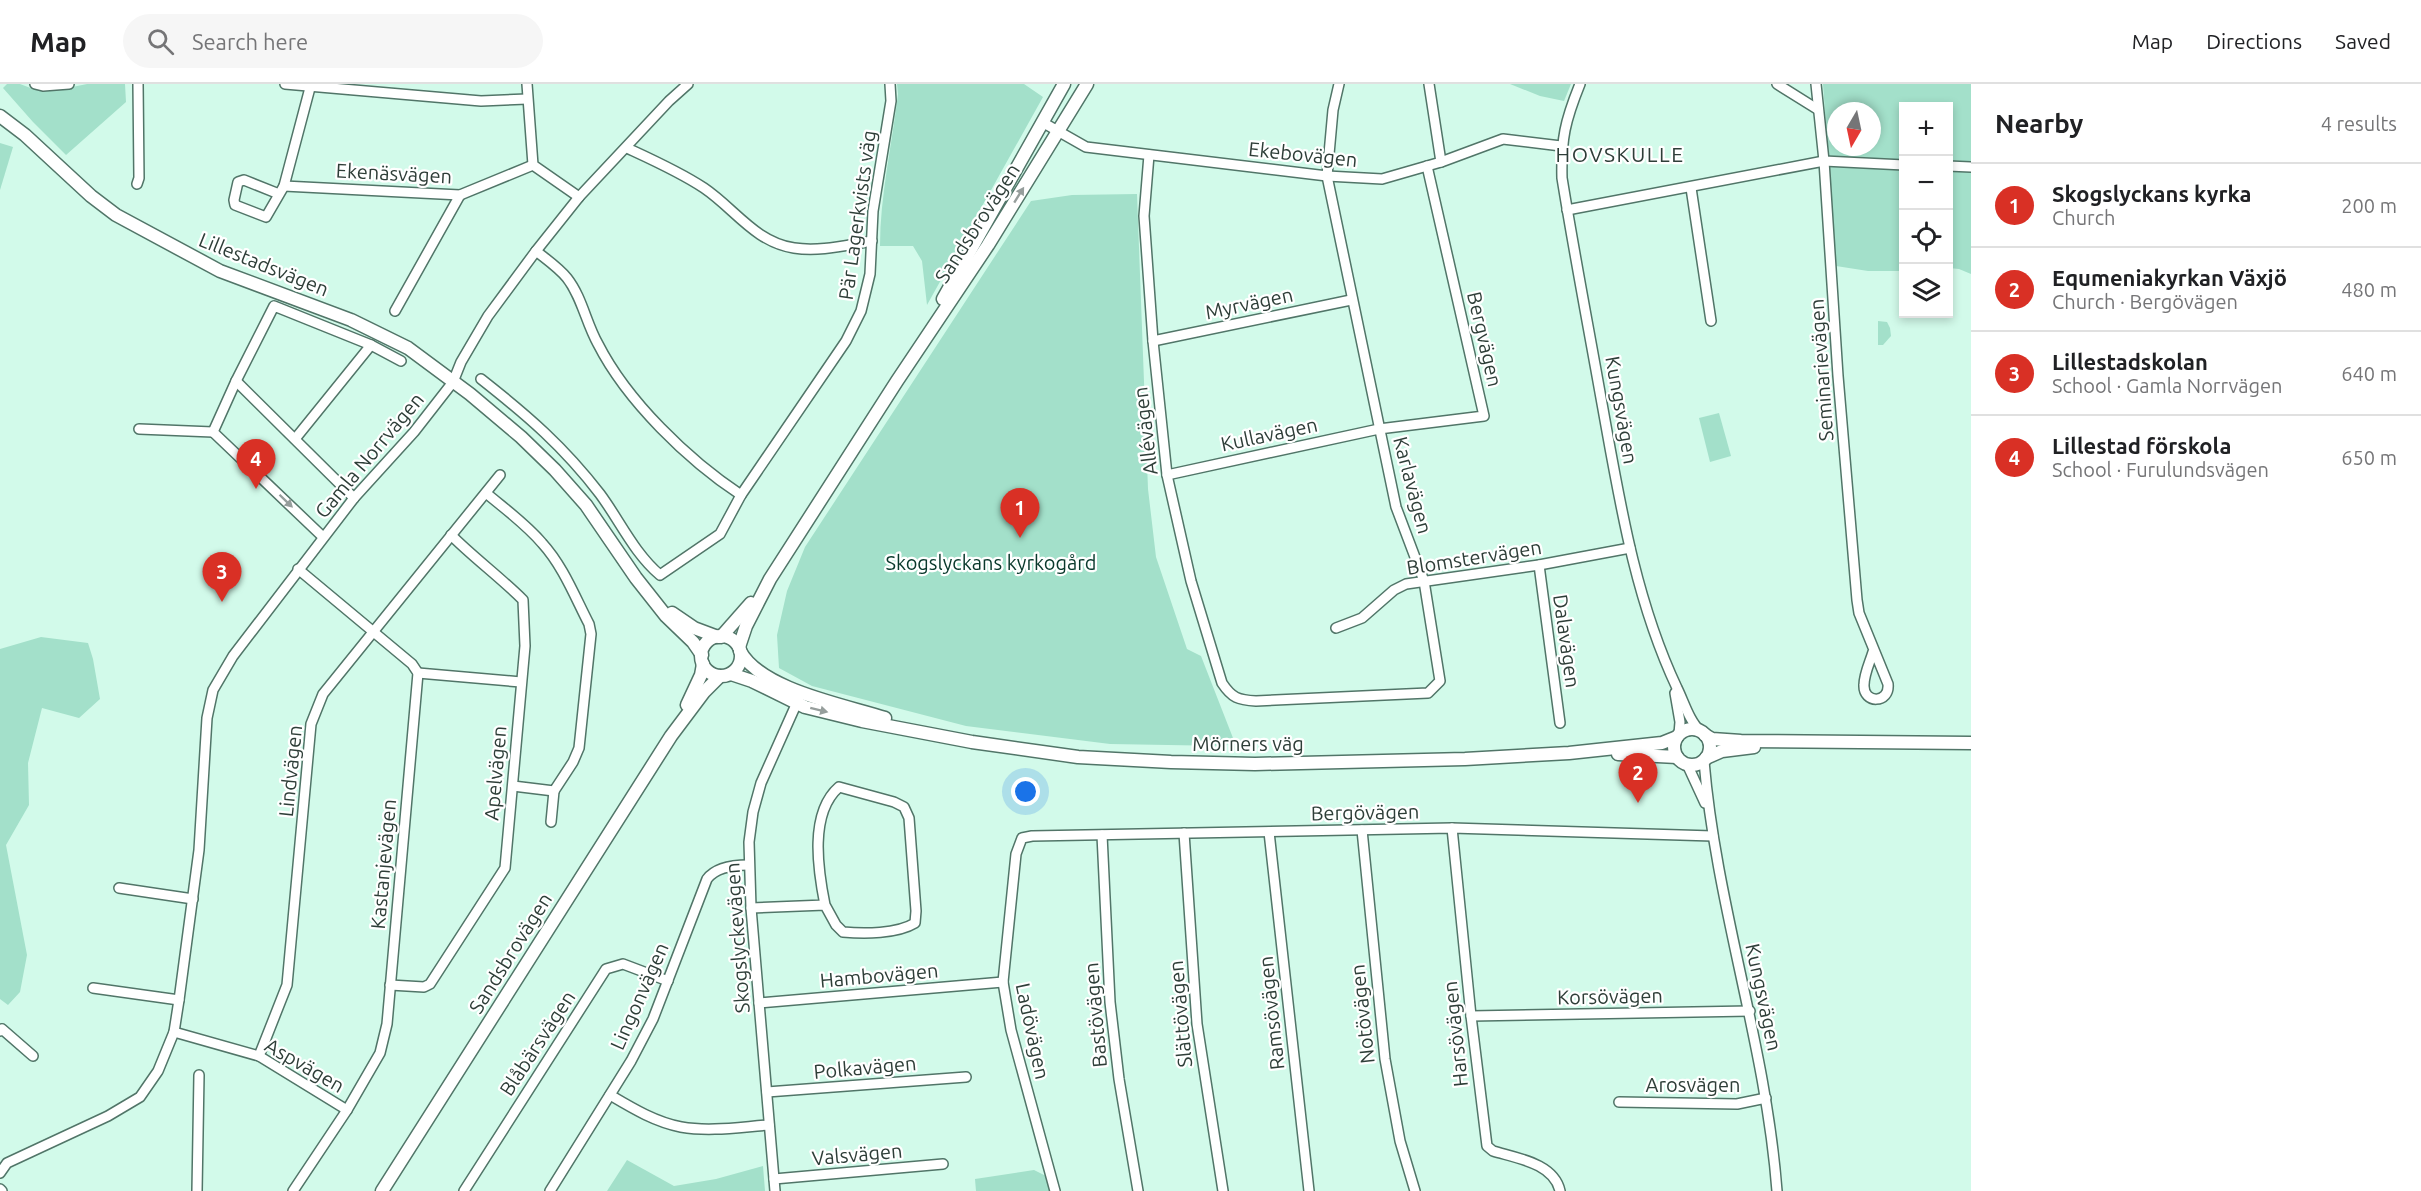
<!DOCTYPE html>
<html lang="en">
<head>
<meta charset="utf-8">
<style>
  body { margin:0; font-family:Ubuntu,sans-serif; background:#f6f6f6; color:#202124 }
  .controls { position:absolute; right:18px; top:18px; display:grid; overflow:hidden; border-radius:0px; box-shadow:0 3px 9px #0003 }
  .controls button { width:54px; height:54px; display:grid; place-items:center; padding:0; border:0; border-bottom:2px solid #e0e0e0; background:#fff; color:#202124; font:30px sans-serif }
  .compass { position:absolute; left:1827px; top:18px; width:54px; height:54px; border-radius:50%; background:#fff; box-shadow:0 3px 9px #0003; rotate:189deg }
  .you { position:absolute; left:1026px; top:708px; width:21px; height:21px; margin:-15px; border:4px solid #fff; border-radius:50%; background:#1a73e8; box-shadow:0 0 0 9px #1a73e833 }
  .badge { display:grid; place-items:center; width:39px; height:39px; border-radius:50%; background:#d93025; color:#fff; font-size:20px; font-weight:700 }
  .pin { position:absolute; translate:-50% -50px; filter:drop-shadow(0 2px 3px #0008) }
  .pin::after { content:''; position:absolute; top:32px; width:21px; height:18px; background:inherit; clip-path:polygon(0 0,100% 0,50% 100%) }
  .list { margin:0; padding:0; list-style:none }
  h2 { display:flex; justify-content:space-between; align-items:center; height:78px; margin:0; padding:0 24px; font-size:26px }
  h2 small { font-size:20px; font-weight:400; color:#757577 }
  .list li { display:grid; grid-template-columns:39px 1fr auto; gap:18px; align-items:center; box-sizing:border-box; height:84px; padding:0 24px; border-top:2px solid #e0e0e0 }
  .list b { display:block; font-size:22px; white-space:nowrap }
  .list p { margin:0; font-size:20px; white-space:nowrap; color:#757577 }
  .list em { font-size:20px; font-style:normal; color:#757577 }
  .icon { flex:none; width:33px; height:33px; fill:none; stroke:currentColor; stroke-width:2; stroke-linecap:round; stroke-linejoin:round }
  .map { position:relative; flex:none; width:1971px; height:1107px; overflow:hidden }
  header { display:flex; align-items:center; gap:36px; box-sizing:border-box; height:84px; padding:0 30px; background:#fff; border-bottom:2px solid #e0e0e0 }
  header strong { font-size:28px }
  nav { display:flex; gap:33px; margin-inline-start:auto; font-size:21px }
  .search { width:420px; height:54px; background:#f6f6f6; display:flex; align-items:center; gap:15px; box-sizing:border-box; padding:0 21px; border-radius:33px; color:#757577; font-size:22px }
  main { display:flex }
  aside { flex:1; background:#fff }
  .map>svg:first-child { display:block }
</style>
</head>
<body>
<header>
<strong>Map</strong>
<div class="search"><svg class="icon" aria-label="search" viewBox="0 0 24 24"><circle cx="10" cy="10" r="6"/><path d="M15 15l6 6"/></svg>Search here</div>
<nav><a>Map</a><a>Directions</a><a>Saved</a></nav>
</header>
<main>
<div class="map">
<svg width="1971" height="1107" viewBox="0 0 1971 1107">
  <rect width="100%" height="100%" fill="#d2faea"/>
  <g fill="#a3e0ca" fill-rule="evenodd">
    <polygon points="7,0 20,0 36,6 53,7 87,0 125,0 126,18 66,71 33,38 3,4"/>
    <path d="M897,0H1024L1043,13L927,221L922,177L913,162H880C880,112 892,61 898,10Z"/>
    <polygon points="1510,0 1571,0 1564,17 1540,12"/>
    <path d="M1823,0H1971V190L1959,185L1949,184L1948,22H1904L1903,187H1868L1836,182ZM1836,27H1872V63H1836Z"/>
    <polygon points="0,59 13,63 0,106"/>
    <polygon points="1137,110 1148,405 1156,473 1187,565 1201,572 1233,654 1226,662 1110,660 966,642 812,602 779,584 777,551 787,507 805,463 1031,117 1072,111"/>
    <polygon points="1878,237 1887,238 1890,244 1891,252 1883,261 1878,261"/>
    <polygon points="1719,329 1731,372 1710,378 1699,334"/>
    <polygon points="41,553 88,559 93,575 100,615 79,634 42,624 28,679 29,721 6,761 27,871 20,908 8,921 0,915 0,565"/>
    <polygon points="627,1076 674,1102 716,1095 763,1082 765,1107 607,1107"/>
    <polygon points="1034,1086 1046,1092 1050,1107 976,1107 975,1095"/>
  </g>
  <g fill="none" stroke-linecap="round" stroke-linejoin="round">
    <g stroke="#517568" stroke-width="12">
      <g id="minor">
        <polyline points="35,0 43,2 69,0"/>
        <polyline points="285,0 481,17 527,15"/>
        <polyline points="527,0 533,81 579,113"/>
        <polyline points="1429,0 1441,78"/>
        <path d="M1580,0C1565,37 1561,55 1562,94C1574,168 1588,241 1601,314C1619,413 1634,513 1677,604C1684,618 1689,637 1701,648"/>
        <polyline points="1777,0 1817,25"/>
        <path d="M1816,0L1824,77L1838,292L1857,516L1859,529L1888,600C1890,620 1863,620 1864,601C1864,590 1870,578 1873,568"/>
        <polyline points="1042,38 1086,63 1327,92 1382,95 1441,78 1503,55 1561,62"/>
        <path d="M627,64C653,76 680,88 704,104C735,125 755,158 794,164C820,168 846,161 872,157"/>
        <path d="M1149,71L1144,132L1153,257L1167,391L1191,497L1222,599C1232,614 1238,616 1256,617L1428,609L1440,597L1424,497L1396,423L1327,92L1333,26L1339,0"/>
        <polyline points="1948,82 1971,83"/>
        <polyline points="137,100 139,94 138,0"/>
        <polyline points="284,102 460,111 533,81"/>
        <polyline points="1691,104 1711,237"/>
        <polyline points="279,110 244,96 238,98 234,116 235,121 266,133 284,102 311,0"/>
        <polyline points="1567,126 1824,77 1904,81"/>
        <path d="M536,167C546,175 559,184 567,194C582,213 586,239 598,260C627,317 688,376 741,411"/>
        <polyline points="395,227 460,111"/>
        <polyline points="1153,257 1351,216"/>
        <path d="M481,295C528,332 564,363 600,410C620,437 634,469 660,491L720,450L741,411L846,257L861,227L870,190L873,127L891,17L890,0"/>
        <polyline points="236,297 354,414"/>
        <polyline points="139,345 213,348"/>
        <polyline points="213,348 236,297 274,222 371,261 401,277"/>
        <polyline points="213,348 323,453"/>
        <polyline points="295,355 371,261"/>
        <polyline points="1167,391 1379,345 1484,332 1427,82"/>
        <path d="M486,409C505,425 526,440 542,459C563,482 575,513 589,540L591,550L579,664L573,678L554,707L513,702"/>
        <polyline points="1539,481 1560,639"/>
        <polyline points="1336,544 1362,534 1394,506 1406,500 1539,481 1630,464"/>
        <polyline points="418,589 521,598"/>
        <polyline points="1675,609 1680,638 1679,650"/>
        <path d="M1704,677C1716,822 1766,961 1777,1107"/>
        <polyline points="1687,680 1705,719"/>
        <polyline points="551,738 554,707"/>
        <path d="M1452,744L1471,932L1487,1062L1493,1067C1516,1074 1554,1079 1560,1107"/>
        <polyline points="1362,746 1385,975 1400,1057 1415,1107"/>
        <polyline points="1269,748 1309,1107"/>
        <polyline points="1184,749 1197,940 1223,1107"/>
        <polyline points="1102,751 1110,918 1119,995 1138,1107"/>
        <polyline points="119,804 193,815"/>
        <path d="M751,824L825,821L836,841L843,848C864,850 897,850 915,839L916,827L909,734L904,723L894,718L839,703C809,729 818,786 825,821"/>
        <path d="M390,901L424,903L430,900L505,784L525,562L523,516C500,493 474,474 451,451"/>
        <polyline points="93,904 179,916"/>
        <polyline points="759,919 1003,898"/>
        <polyline points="1471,932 1750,927"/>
        <polyline points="0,947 2,945 33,972"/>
        <polyline points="174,948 259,972 347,1026"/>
        <polyline points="259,972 287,901 311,640 323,610 500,391"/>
        <polyline points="767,1008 966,993"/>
        <path d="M610,1011C632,1024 655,1038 681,1043C710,1048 740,1043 769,1041"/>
        <polyline points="1619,1018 1737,1020 1766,1014"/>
        <polyline points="0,1089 7,1079 108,1032 140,1013 158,987 174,948 179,916 199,766 207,634 213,606 233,572 354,414 414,348 453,298 461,278 488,232 536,167 579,113 669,17 688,0"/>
        <polyline points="774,1095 943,1080"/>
        <polyline points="0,1105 2,1107"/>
        <polyline points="197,1107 199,991"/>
        <polyline points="293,1107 347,1026 380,969 387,940 418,589 412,580 298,485"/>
        <polyline points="464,1107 606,885 623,880 668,897"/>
        <path d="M550,1107L631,977L653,935L707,795C716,783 734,781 748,781"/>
        <polyline points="775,1107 751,824 749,758 753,728 761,699 799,614"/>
        <polyline points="1055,1107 1011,946 1003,898 1016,770 1022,754 1032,752 1452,744 1713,752"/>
      </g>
    </g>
    <g stroke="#517568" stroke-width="15">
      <g id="major">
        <polyline points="0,32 25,51 91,112 116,131 220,187 351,236 408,264 470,310 521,353 555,386 586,421 636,494 666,532 693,558 702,571"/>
        <polyline points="943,215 1064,0"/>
        <polyline points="672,529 694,544 718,553"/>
        <circle cx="721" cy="572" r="20"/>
        <polyline points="721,553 751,519"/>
        <polyline points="739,563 746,542 770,495 897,297 988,161 1087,0"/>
        <path d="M740,567C761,606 845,621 885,634"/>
        <polyline points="731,590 752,597 805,623 862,637 972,658 1078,673 1171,678 1255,680 1465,675 1569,669 1662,659 1677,653"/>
        <polyline points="687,621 701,591 703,580"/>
        <circle cx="1692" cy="663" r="18"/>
        <polyline points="1705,651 1712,655 1741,657 1971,659"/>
        <polyline points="1618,670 1677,673"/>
        <polyline points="1706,674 1722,667 1754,663"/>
        <polyline points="382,1107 671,652 704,608 720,592"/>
      </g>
    </g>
    <use href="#minor" stroke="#fff" stroke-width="9"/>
    <use href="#major" stroke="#fff" stroke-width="12"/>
  </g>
  <defs><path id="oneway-solid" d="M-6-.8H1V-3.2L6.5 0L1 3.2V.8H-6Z" transform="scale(1.5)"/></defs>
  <g fill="#969e9c">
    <use href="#oneway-solid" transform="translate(1019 111) rotate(-58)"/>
    <use href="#oneway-solid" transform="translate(286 417) rotate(44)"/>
    <use href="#oneway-solid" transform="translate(819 626) rotate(14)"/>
  </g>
  <g text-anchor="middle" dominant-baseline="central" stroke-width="4.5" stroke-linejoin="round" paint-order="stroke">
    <g font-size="20" fill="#2e3e38" stroke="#fff">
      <text transform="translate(1303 70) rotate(6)">Ekebovägen</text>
      <text transform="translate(394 89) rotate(3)">Ekenäsvägen</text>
      <text transform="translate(857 131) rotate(-82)">Pär Lagerkvists väg</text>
      <text transform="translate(977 139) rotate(-57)">Sandsbrovägen</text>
      <text transform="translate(264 180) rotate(22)">Lillestadsvägen</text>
      <text transform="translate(1249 219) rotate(-12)">Myrvägen</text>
      <text transform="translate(1485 255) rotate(77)">Bergvägen</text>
      <text transform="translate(1821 286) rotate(-94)">Seminarievägen</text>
      <text transform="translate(1622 326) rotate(80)">Kungsvägen</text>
      <text transform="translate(1145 347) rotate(-97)">Allévägen</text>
      <text transform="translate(1269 350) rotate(-12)">Kullavägen</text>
      <text transform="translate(369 371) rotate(-50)">Gamla Norrvägen</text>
      <text transform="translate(1413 401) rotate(75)">Karlavägen</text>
      <text transform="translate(1474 473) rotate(-9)">Blomstervägen</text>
      <text transform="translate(1567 557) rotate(82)">Dalavägen</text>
      <text x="1248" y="659">Mörners väg</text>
      <text transform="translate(290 687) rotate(-84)">Lindvägen</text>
      <text transform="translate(495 689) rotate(-85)">Apelvägen</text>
      <text transform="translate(1365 728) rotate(-1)">Bergövägen</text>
      <text transform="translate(383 780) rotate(-85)">Kastanjevägen</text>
      <text transform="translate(737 854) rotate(-94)">Skogslyckevägen</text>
      <text transform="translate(510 869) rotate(-58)">Sandsbrovägen</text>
      <text transform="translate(879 891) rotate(-5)">Hambovägen</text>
      <text transform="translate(639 912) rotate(-66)">Lingonvägen</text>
      <text transform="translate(1610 912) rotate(-1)">Korsövägen</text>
      <text transform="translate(1764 913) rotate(78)">Kungsvägen</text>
      <text transform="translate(1271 929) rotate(-96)">Ramsövägen</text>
      <text transform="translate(1180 930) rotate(-95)">Slättövägen</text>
      <text transform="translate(1362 930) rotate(-96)">Notövägen</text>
      <text transform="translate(1095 931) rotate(-95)">Bastövägen</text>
      <text transform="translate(1033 947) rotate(78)">Ladövägen</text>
      <text transform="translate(1455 950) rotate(-96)">Harsövägen</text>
      <text transform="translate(537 959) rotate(-57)">Blåbärsvägen</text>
      <text transform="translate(305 981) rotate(30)">Aspvägen</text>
      <text transform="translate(865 983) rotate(-5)">Polkavägen</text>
      <text x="1693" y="1000">Arosvägen</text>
      <text transform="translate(857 1070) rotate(-5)">Valsvägen</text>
    </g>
    <g font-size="20" fill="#08382b" stroke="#fff">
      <text x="991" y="478">Skogslyckans kyrkogård</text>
    </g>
    <g font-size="21" letter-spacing="1.5" fill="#2e3e38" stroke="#fff">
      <text x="1620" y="70">HOVSKULLE</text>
    </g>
  </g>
</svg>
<div class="controls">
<button>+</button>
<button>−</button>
<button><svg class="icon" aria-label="locate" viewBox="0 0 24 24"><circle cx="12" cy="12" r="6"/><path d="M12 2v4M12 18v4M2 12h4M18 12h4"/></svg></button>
<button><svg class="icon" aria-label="layers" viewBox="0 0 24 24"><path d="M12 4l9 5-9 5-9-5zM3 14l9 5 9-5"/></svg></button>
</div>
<svg class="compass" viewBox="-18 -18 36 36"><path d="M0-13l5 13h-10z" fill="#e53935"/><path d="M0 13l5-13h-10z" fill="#757577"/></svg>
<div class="you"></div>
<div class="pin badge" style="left:1020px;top:454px">1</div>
<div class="pin badge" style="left:1638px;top:719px">2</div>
<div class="pin badge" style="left:222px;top:518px">3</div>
<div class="pin badge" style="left:256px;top:405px">4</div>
</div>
<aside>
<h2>Nearby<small>4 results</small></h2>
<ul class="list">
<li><span class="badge">1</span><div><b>Skogslyckans kyrka</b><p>Church</p></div><em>200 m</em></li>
<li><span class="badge">2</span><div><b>Equmeniakyrkan Växjö</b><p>Church · Bergövägen</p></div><em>480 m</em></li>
<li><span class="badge">3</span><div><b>Lillestadskolan</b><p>School · Gamla Norrvägen</p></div><em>640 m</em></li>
<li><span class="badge">4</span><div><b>Lillestad förskola</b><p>School · Furulundsvägen</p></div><em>650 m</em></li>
</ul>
</aside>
</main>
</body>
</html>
